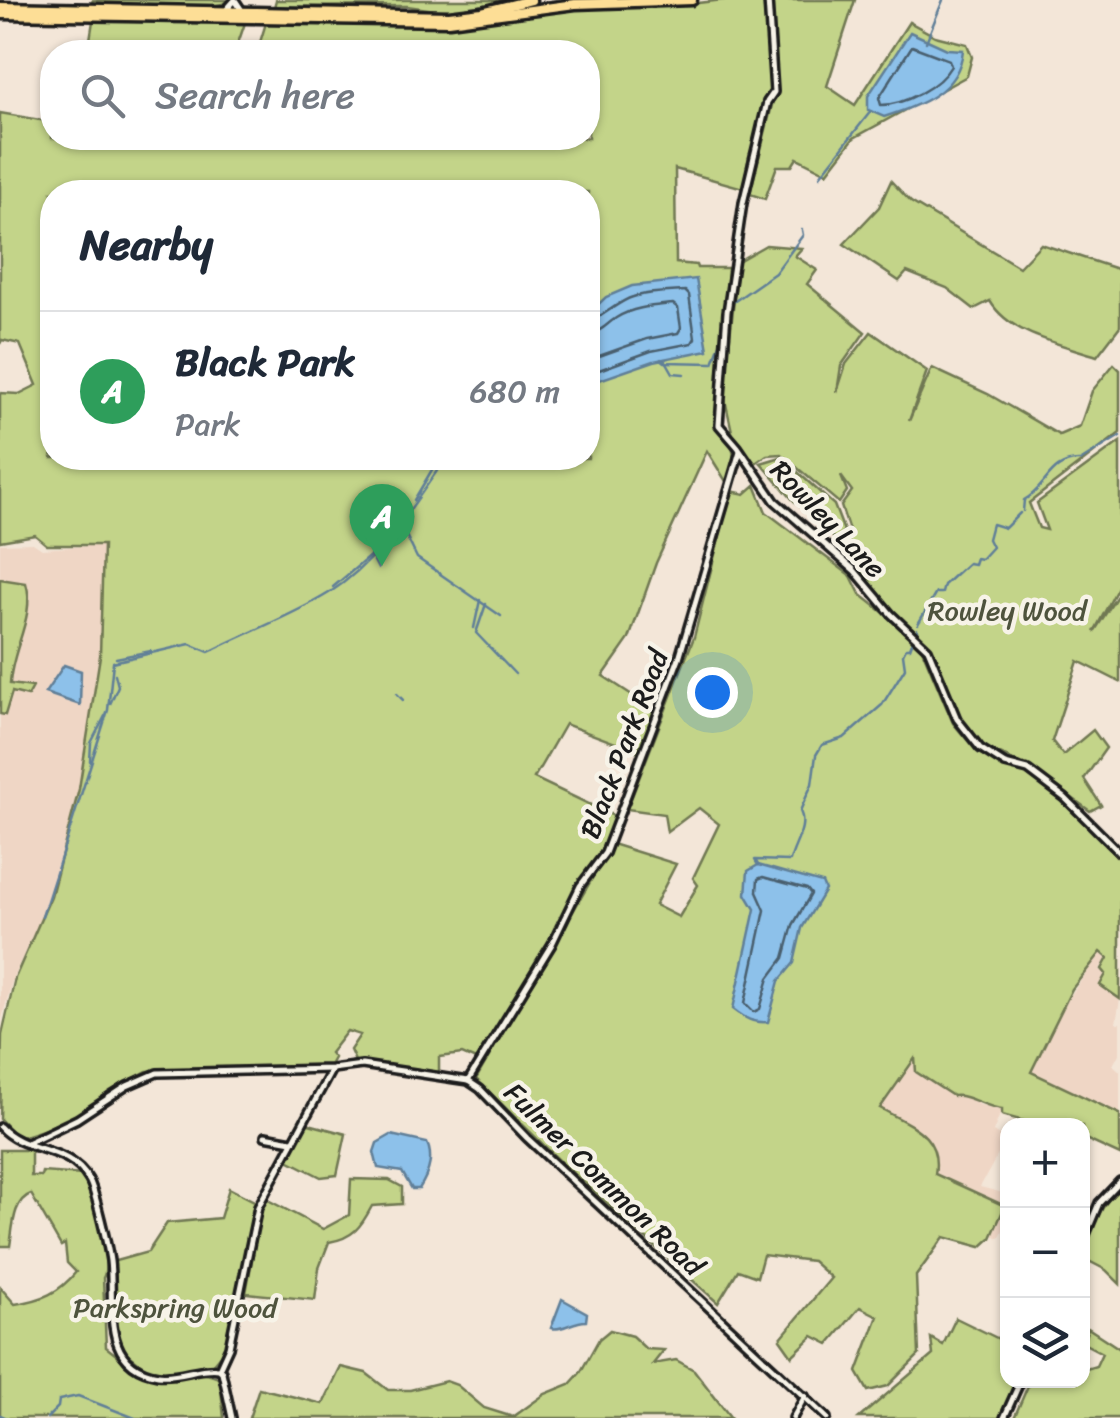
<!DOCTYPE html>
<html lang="en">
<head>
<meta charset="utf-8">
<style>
  body { margin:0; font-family:Sriracha,sans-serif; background:#f6f6f7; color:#1f2937 }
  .controls { position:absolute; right:30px; bottom:30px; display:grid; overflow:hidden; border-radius:20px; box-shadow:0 2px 8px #0004 }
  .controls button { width:90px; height:90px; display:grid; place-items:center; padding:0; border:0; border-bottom:2px solid #e0e1e3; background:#fff; color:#1f2937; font:50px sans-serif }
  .you { position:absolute; left:712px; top:692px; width:35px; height:35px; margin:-25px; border:8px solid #fff; border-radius:50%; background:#1a73e8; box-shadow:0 0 0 15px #1a73e833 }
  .badge { display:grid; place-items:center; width:65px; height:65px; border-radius:50%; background:#0b8043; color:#fff; font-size:32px; font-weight:700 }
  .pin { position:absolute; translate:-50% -82px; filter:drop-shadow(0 2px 5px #0008) }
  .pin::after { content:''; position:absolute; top:52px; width:35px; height:30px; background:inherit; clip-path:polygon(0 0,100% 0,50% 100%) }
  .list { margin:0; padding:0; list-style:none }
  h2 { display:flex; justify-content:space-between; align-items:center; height:130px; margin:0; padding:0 40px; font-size:42px }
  h2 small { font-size:32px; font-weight:400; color:#747a83 }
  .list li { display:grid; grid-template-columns:65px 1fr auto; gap:30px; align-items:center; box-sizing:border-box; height:160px; padding:0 40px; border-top:2px solid #e0e1e3 }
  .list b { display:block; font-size:38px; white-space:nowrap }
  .list p { margin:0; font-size:32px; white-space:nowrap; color:#747a83 }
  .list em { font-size:32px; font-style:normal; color:#747a83 }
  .icon { flex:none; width:55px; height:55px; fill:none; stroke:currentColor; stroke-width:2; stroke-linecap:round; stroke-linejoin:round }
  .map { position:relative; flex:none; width:1120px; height:1418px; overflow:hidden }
  .search { position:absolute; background:#fff; box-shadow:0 2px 8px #0004; left:40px; top:40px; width:560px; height:110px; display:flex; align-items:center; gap:25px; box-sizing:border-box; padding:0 35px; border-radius:40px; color:#747a83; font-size:38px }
  .panel { position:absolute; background:#fff; box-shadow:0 2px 8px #0004; left:40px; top:180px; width:560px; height:290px; border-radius:40px }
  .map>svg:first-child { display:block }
</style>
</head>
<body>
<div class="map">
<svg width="1120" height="1418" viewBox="0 0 1120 1418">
  <rect width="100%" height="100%" fill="#f3e6d8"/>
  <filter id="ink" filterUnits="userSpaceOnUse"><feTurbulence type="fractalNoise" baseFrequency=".01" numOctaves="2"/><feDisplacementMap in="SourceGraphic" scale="20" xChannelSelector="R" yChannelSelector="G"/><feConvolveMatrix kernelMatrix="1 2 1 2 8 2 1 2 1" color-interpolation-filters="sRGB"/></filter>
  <g filter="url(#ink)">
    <g fill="#efd6c5">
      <polygon points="33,543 42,549 103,545 100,656 79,790 51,896 13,978 0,1026 0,544"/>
      <polygon points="1100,953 1107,958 1100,969 1106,974 1099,985 1120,999 1116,1023 1120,1023 1120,1052 1113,1065 1120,1071 1120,1114 1031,1072 1060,1011"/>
      <polygon points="917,1056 916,1072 946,1092 953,1096 962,1094 980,1105 1002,1109 993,1132 1006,1140 980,1187 1007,1194 1007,1223 999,1238 956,1216 879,1108"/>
    </g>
    <g fill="#c3d489" stroke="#707852" stroke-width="2.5" fill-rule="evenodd">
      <path d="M93,0H231C212,14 118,7 90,6Z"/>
      <polygon points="276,0 512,0 449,12 407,6 274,7"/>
      <path d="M723,0H761L767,4L772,92L749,156L743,188L675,169L676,263L696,265L697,268H728L716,427C739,451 736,452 727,483L707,451L656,563L629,639L603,676L655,710L639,752L565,724L534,778L616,817L602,853L577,888L542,957L478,1061L462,1054L439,1057V1074L355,1061L350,1050L360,1035L347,1031L330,1053L334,1058L329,1067L147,1071L110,1091L71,1121L18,1138L0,1119L2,1035L15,978L51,896L79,789L100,656L103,545H47L35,535L0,541V393L19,394L37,385L20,344L2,340L0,344V113L52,122V138H588V52H257L266,23L450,25L610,4L682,5ZM52,192H588V458H52Z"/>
      <polygon points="770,0 855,0 827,86 855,105 909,22 935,36 967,44 972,57 967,76 854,138 827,173 797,158 792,166 777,166 765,199 750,194 777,85"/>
      <polygon points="93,21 245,23 235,52 88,52"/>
      <path d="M891,181L911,202L1019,267L1041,244L1120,270V326L1097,356C1061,344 1010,335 990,301L974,309L947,288L907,272L899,281L844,244L879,207Z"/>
      <polygon points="766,245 802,248 795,256 817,270 807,284 865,332 841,366 837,392 846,364 871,332 927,371 909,421 932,368 988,394 1059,435 1080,426 1092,391 1114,364 1120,370 1120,433 1029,503 1039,528 1047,530 1037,503 1120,442 1120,583 1094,632 1120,591 1120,682 1078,661 1052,741 1063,755 1093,730 1106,748 1084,779 1101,805 1090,811 1033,769 982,746 954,710 927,642 885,604 861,573 842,556 843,547 851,537 841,506 852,491 841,476 847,491 839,503 781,454 767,455 754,464 733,436 724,395 738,261"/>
      <polygon points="781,457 834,505 844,531 835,539 793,500 761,463"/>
      <path d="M755,485L766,512L851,576L860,594L918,640L953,723L978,753L1026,774L1083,816L1120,850V999L1100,985L1106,974L1102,969L1108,958L1101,952L1072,989L1031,1072L1120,1114V1155L1083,1138L1082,1126L1038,1125L1002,1115V1109C983,1107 969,1094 953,1096L916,1072L915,1058L880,1108C909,1125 942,1134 935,1174L1005,1206L991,1238L981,1247L944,1237L916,1276L919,1355L888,1386L868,1391L857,1372L878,1316L860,1307L829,1344L813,1336L792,1356L780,1339L831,1278L812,1261L763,1255L757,1277L738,1270L718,1303L563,1164L476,1079L612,844L676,864L655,905L679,917L698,885L693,878L719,824L699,808L667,832L664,814L627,809L694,637L731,491L745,494Z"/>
      <path d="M0,579L26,583C36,616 11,650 10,684L33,687L28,696L12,692L5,715L0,714Z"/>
      <polygon points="305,1123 346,1134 337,1175 321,1177 286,1159"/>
      <path d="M0,1150H31V1176H41L42,1172L83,1175C94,1191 112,1263 103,1278L106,1347C121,1358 137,1375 155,1377C178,1380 199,1367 220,1379L224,1418H0V1287L15,1304C42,1300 59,1293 76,1272L67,1263L65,1244L61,1246L31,1194C13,1200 13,1228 10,1246H0Z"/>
      <path d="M351,1179L389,1180L402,1187V1204L372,1206C361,1227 353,1238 329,1242L319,1268L315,1300L246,1293L261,1210L268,1200L323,1229L349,1215Z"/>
      <polygon points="229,1188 258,1203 253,1210 227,1347 211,1366 170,1372 147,1369 123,1350 116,1339 112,1262 148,1252 167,1223 220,1218"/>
      <path d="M1120,1188V1284L1106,1270L1083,1258L1082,1254C1092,1229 1099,1206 1120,1188Z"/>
      <polygon points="956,1318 1007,1343 1008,1380 1017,1381 1000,1418 859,1418 933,1355 931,1338 943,1345"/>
      <polygon points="1088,1328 1120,1349 1120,1418 1014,1418 1030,1381 1082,1380 1083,1370 1096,1366 1102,1353 1083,1343"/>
      <polygon points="610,1330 632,1336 646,1349 664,1350 653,1364 676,1360 694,1370 731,1418 249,1418 259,1388 323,1404 341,1367 366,1373 388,1390 410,1390 446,1381 457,1385 484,1408 513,1417 545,1394 570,1384 580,1373 599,1339"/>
    </g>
    <g fill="#8dc1ea" stroke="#607f98" stroke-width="2.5">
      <path d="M910,32L947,49L963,50C959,92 920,105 884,117L868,110V96Z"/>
      <polygon points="696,279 708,350 654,361 588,384 588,314 606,297 632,286"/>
      <polygon points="64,665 81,671 80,705 45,693"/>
      <path d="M758,865L822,883L825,890L802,928L794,963L779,981L768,1022C752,1023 746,1019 733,1009L755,909L746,894L748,871Z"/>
      <path d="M391,1135L427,1143C434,1158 428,1175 419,1189H412L402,1172L378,1168L374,1152L377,1143Z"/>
      <path d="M562,1299L587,1313L586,1321C573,1321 562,1331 551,1328Z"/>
    </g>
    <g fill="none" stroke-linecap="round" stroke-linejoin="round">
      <g stroke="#495e6e" stroke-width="2.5">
        <path d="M912,46L949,60L951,66C939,87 904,105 881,105L879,98Z"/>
        <path d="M588,320C604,318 616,302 633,297C648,292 668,292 685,291L689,295L695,338L692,343L651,351L588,374"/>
        <path d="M588,333C602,332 605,325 616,318C633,307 654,306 673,304L678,308L681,328L678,333L647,339L588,360"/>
        <polygon points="763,877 807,889 811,894 793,925 784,958 769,978 760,1009 754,1012 745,1003 765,910 757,892 758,879"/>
      </g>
      <g stroke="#607f98" stroke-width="2.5">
        <polyline points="926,42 943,0"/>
        <polyline points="820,176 871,111"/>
        <polyline points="729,314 732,303 775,273 803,235 802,230"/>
        <polyline points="661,359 665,362 713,363 723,336"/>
        <polyline points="665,359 673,373 684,374"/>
        <polyline points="414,500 439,458"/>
        <path d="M1023,511L1024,500C1047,488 1049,460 1080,461L1120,436"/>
        <polyline points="400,523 417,558 501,616"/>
        <polyline points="390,534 400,543"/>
        <polyline points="372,557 378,569"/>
        <polyline points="333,587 371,555 398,522"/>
        <polyline points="486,604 476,633 515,674"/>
        <polyline points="918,624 936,593 942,593 944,585 968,563 974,564 976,558 981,559 992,547 988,539 992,524 1005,528 1020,513"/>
        <polyline points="474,628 480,600"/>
        <polyline points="917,632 917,629"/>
        <polyline points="116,658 151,651"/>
        <polyline points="397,694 403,700"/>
        <polyline points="110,704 118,686 115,674"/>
        <polyline points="90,761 91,743 105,716"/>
        <path d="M758,865L755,860L790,861C794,844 808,827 800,811L812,784L816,755L822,745L844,738L882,705L905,668L903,654L906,648H910L914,637"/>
        <path d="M42,917L108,710L113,662L190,644L209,652C248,632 292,616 329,593C380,560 412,506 446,458"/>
        <polyline points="0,1415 7,1418"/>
        <polyline points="47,1418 58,1407 59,1400 78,1396 135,1418"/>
      </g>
      <g stroke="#1c1c1c" stroke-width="12">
        <g id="minor">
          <polyline points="768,0 774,92 767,102 743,203 727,312 719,425 738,447 775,501 854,570 891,614 928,649 957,719 980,748 1005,764 1028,770 1065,798 1120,853"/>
          <polyline points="227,9 235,0 241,9"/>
          <polyline points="468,1081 552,944 580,886 605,853 679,658 740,451"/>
          <path d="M0,1127C24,1154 69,1144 89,1180C95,1190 108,1247 110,1261C115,1303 99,1366 158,1375C179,1378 199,1366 219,1369L222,1372L232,1418"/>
          <polyline points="265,1136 292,1141"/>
          <polyline points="29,1142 77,1119 127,1086 157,1073 332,1069 362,1065 468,1081 480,1089 527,1138 827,1418"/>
          <polyline points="1082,1244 1099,1203 1120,1181"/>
          <polyline points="219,1369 229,1347 258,1207 331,1071"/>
          <polyline points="793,1418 805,1396"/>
          <polyline points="1004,1418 1021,1380"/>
        </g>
      </g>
      <g stroke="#1c1c1c" stroke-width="15">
        <g id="major">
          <polyline points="0,7 449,16 482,12 531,0"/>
          <polyline points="0,14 449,21 575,4 692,0"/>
        </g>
      </g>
      <use href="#minor" stroke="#f7f3e8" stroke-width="5"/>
      <use href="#major" stroke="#fdde96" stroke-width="8"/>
    </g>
  </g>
  <g text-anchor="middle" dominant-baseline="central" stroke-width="9" stroke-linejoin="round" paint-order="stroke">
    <g font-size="28" fill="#1c1c1c" stroke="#f7f3e8">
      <text transform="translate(828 519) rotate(46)">Rowley Lane</text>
      <text transform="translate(624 744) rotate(-69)">Black Park Road</text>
      <text transform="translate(604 1179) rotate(44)">Fulmer Common Road</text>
    </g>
    <g font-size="28" fill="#4e533d" stroke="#f7f3e8">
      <text x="1007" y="610">Rowley Wood</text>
      <text x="175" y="1307">Parkspring Wood</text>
    </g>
  </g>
</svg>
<div class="controls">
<button>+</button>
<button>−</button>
<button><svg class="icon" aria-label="layers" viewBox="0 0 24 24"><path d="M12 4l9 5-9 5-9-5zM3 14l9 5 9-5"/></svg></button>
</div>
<div class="you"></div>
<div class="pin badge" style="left:382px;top:566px;background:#2e9e5b">A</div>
<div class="search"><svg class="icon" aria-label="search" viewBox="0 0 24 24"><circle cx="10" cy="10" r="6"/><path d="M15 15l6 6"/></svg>Search here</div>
<section class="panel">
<h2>Nearby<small></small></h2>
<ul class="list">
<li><span class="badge" style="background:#2e9e5b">A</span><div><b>Black Park</b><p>Park</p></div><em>680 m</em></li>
</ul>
</section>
</div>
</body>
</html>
